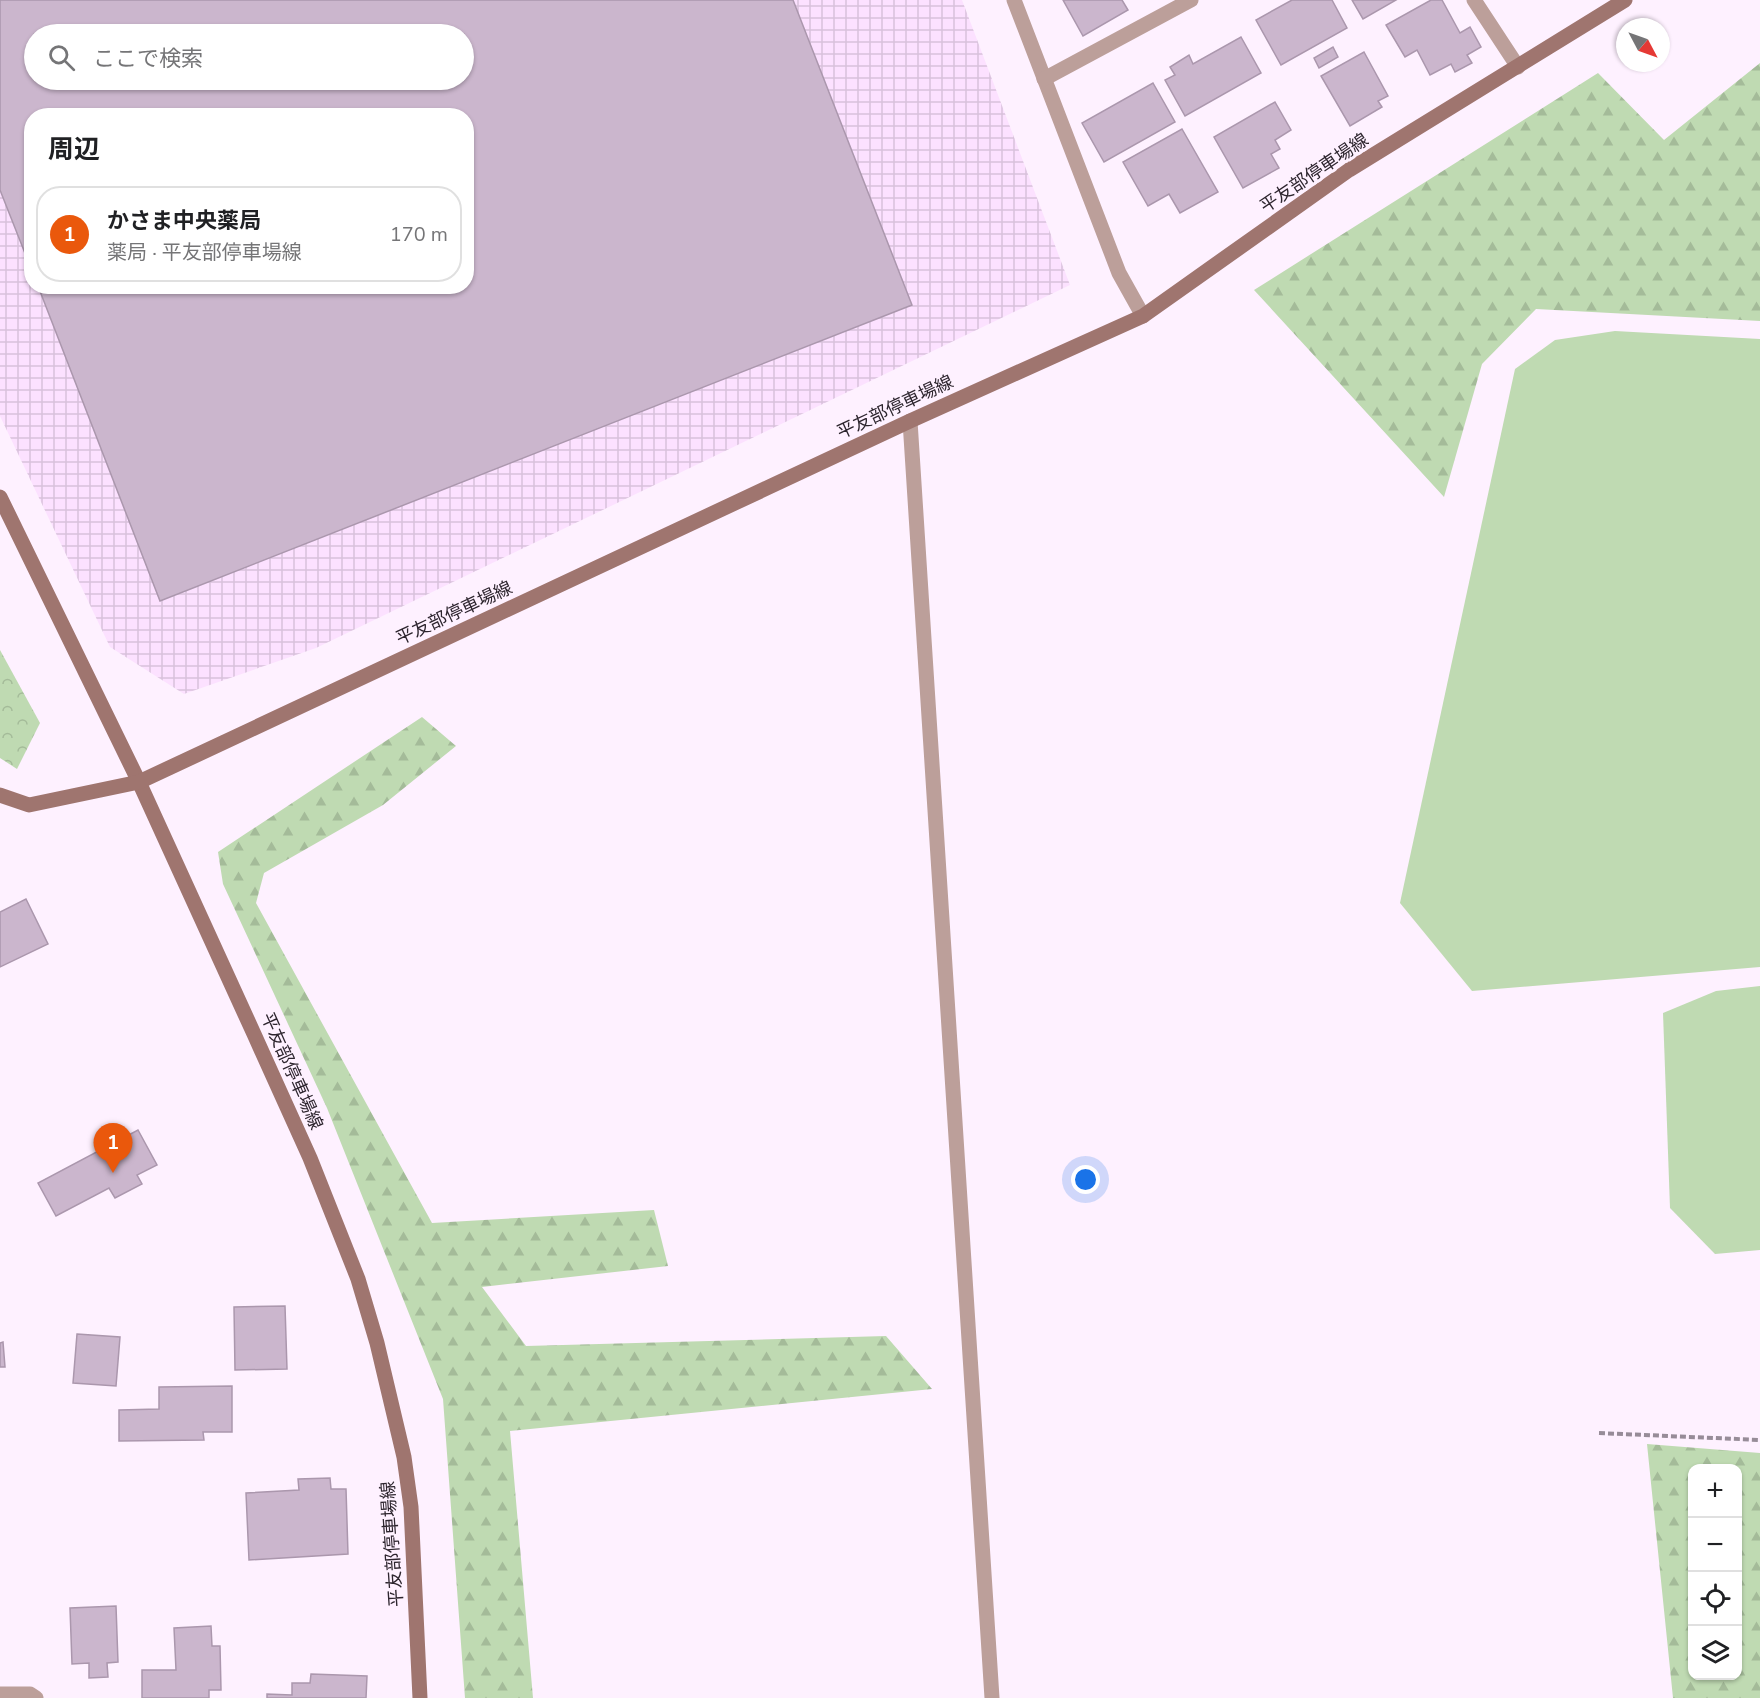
<!DOCTYPE html>
<html lang="ja">
<head>
<meta charset="utf-8">
<style>
  body { margin:0; font-family:"Nunito Sans","Noto Sans JP",sans-serif; background:#f2f2f2; color:#202124 }
  .controls { position:absolute; right:18px; bottom:18px; display:grid; overflow:hidden; border-radius:12px; box-shadow:0 2px 4px #0004 }
  .controls button { width:54px; height:54px; display:grid; place-items:center; padding:0; border:0; border-bottom:2px solid #e0e0e0; background:#fff; color:#202124; font:30px sans-serif }
  .compass { position:absolute; left:1616px; top:18px; width:54px; height:54px; border-radius:50%; background:#fff; box-shadow:0 2px 4px #0004; rotate:131deg }
  .you { position:absolute; left:1086px; top:1180px; width:21px; height:21px; margin:-15px; border:4px solid #fff; border-radius:50%; background:#1a73e8; box-shadow:0 0 0 9px #1a73e833 }
  .badge { display:grid; place-items:center; width:39px; height:39px; border-radius:50%; background:#ea580c; color:#fff; font-size:20px; font-weight:700 }
  .pin { position:absolute; translate:-50% -50px; filter:drop-shadow(0 2px 3px #0008) }
  .pin::after { content:''; position:absolute; top:32px; width:21px; height:18px; background:inherit; clip-path:polygon(0 0,100% 0,50% 100%) }
  .list { margin:0; padding:0; list-style:none }
  h2 { display:flex; justify-content:space-between; align-items:center; height:78px; margin:0; padding:0 24px; font-size:26px }
  h2 small { font-size:20px; font-weight:400; color:#757577 }
  .list li { display:grid; grid-template-columns:39px 1fr auto; gap:18px; align-items:center; box-sizing:border-box; height:96px; margin:0 12px 12px; padding:0 12px; border:2px solid #e0e0e0; border-radius:24px }
  .list b { display:block; font-size:22px; white-space:nowrap }
  .list p { margin:0; font-size:20px; white-space:nowrap; color:#757577 }
  .list em { font-size:20px; font-style:normal; color:#757577 }
  .icon { flex:none; width:33px; height:33px; fill:none; stroke:currentColor; stroke-width:2; stroke-linecap:round; stroke-linejoin:round }
  .map { position:relative; flex:none; width:1760px; height:1698px; overflow:hidden }
  .search { position:absolute; background:#fff; box-shadow:0 2px 4px #0004; left:24px; top:24px; width:450px; height:66px; display:flex; align-items:center; gap:15px; box-sizing:border-box; padding:0 21px; border-radius:33px; color:#757577; font-size:22px }
  .panel { position:absolute; background:#fff; box-shadow:0 2px 4px #0004; left:24px; top:108px; width:450px; height:186px; border-radius:24px }
  .map>svg:first-child { display:block }
</style>
</head>
<body>
<div class="map">
<svg width="1760" height="1698" viewBox="0 0 1760 1698">
  <defs>
    <pattern id="industrial-grid" width="8" height="8" patternUnits="userSpaceOnUse" patternTransform="scale(1.5)"><rect width="8" height="8" fill="#fce1ff"/><path d="M0 4h8M4 0v8" fill="none" stroke="#d8c1db"/></pattern>
    <pattern id="forest-firs" width="22" height="20" patternUnits="userSpaceOnUse" patternTransform="scale(1.5)"><rect width="22" height="20" fill="#bfdab2"/><path d="M5 1l3.5 6h-7zM16 11l3.5 6h-7z" fill="#a4bb99"/></pattern>
    <pattern id="park-crowns" width="20" height="18" patternUnits="userSpaceOnUse" patternTransform="scale(1.5)"><rect width="20" height="18" fill="#bfdab2"/><path d="M2 6a3 3 0 1 1 6 0M12 15a3 3 0 1 1 6 0" fill="none" stroke="#a4bb99"/></pattern>
  </defs>
  <rect width="100%" height="100%" fill="#fef1ff"/>
  <path fill="url(#industrial-grid)" fill-rule="evenodd" d="M0,0H962L1070,285L316,648L184,694L110,647L0,416ZM34,34H464V80H34ZM32,116H466V286H32Z"/>
  <g fill="url(#forest-firs)" fill-rule="evenodd">
    <polygon points="1760,63 1760,321 1536,309 1482,364 1444,497 1254,290 1598,73 1664,140"/>
    <polygon points="422,717 456,746 383,805 264,873 256,903 432,1223 654,1210 668,1266 482,1287 526,1346 886,1336 932,1389 510,1431 533,1698 465,1698 443,1399 327,1108 223,884 218,852"/>
    <path d="M1647,1444L1760,1453V1698H1673ZM1692,1468H1738V1676H1692Z"/>
  </g>
  <polygon fill="url(#park-crowns)" points="0,650 40,723 17,769 0,758"/>
  <g fill="#bfdab2">
    <polygon points="1615,331 1760,339 1760,967 1472,991 1400,903 1515,369 1555,340"/>
    <polygon points="1760,986 1760,1250 1715,1254 1670,1208 1663,1013 1716,991"/>
  </g>
  <g fill="#cbb6cd" stroke="#ab97ad" stroke-width="1.5" fill-rule="evenodd">
    <path d="M0,0H793L912,305L160,601L38,286H466V116H32V271L0,190ZM34,34H464V80H34Z"/>
    <polygon points="1063,0 1122,0 1128,10 1083,36"/>
    <polygon points="1292,0 1332,0 1347,28 1281,65 1256,20"/>
    <polygon points="1352,0 1396,0 1363,19"/>
    <polygon points="1431,0 1442,0 1460,33 1470,27 1481,47 1467,55 1472,63 1455,72 1451,64 1430,75 1417,50 1405,57 1386,25"/>
    <polygon points="1241,37 1261,73 1185,116 1165,80 1175,75 1170,67 1189,55 1193,64"/>
    <polygon points="1333,47 1338,57 1319,68 1314,58"/>
    <polygon points="1364,52 1388,96 1378,101 1382,107 1350,126 1321,76"/>
    <polygon points="1153,83 1175,122 1104,162 1082,123"/>
    <polygon points="1275,102 1291,130 1275,140 1280,149 1271,154 1279,168 1243,188 1214,137"/>
    <polygon points="1182,129 1218,192 1180,213 1169,194 1148,206 1123,162"/>
    <polygon points="26,899 48,944 0,967 0,912"/>
    <polygon points="138,1130 157,1165 137,1175 142,1184 115,1198 109,1188 56,1216 38,1183"/>
    <polygon points="285,1306 287,1369 235,1370 234,1307"/>
    <polygon points="77,1334 120,1337 116,1386 73,1383"/>
    <polygon points="3,1342 5,1367 0,1367 0,1343"/>
    <polygon points="232,1386 232,1432 203,1432 204,1440 119,1441 119,1410 159,1409 159,1387"/>
    <polygon points="330,1478 331,1489 346,1489 348,1554 249,1560 246,1493 299,1490 298,1479"/>
    <polygon points="116,1606 118,1662 107,1663 108,1677 89,1678 89,1663 72,1664 70,1608"/>
    <polygon points="211,1626 212,1646 220,1646 221,1690 209,1690 209,1698 142,1698 142,1670 176,1670 174,1628"/>
    <polygon points="311,1674 367,1676 366,1698 267,1698 267,1694 292,1695 292,1683 310,1683"/>
  </g>
  <g fill="none" stroke-linecap="round" stroke-linejoin="round">
    <polyline stroke="#978c98" stroke-width="4" stroke-dasharray="6 3" stroke-linecap="butt" points="1599,1433 1760,1440"/>
    <g stroke="#bc9f9a" stroke-width="15">
      <polyline points="910,421 992,1698"/>
      <polyline points="0,1694 30,1694 36,1698"/>
    </g>
    <g stroke="#bc9f9a" stroke-width="15">
      <polyline points="1014,0 1119,273 1143,316"/>
      <polyline points="1474,0 1518,67"/>
      <polyline points="1044,79 1191,0"/>
    </g>
    <g stroke="#9f756f" stroke-width="15">
      <polyline points="0,497 139,782 254,1034 310,1158 358,1279 377,1343 404,1457 411,1507 420,1698"/>
      <polyline points="0,795 29,805 139,782 910,421 1143,316 1349,170 1625,0"/>
    </g>
  </g>
  <g text-anchor="middle" dominant-baseline="central" stroke-width="6" stroke-linejoin="round" paint-order="stroke">
    <g font-size="18" fill="#2d252e" stroke="#fef1ff">
      <text transform="translate(1314 173) rotate(-34)">平友部停車場線</text>
      <text transform="translate(895 407) rotate(-25)">平友部停車場線</text>
      <text transform="translate(454 613) rotate(-25)">平友部停車場線</text>
      <text transform="translate(292 1071) rotate(66)">平友部停車場線</text>
      <text transform="translate(392 1544) rotate(-94)">平友部停車場線</text>
    </g>
  </g>
</svg>
<div class="controls">
<button>+</button>
<button>−</button>
<button><svg class="icon" aria-label="locate" viewBox="0 0 24 24"><circle cx="12" cy="12" r="6"/><path d="M12 2v4M12 18v4M2 12h4M18 12h4"/></svg></button>
<button><svg class="icon" aria-label="layers" viewBox="0 0 24 24"><path d="M12 4l9 5-9 5-9-5zM3 14l9 5 9-5"/></svg></button>
</div>
<svg class="compass" viewBox="-18 -18 36 36"><path d="M0-13l5 13h-10z" fill="#e53935"/><path d="M0 13l5-13h-10z" fill="#757577"/></svg>
<div class="you"></div>
<div class="pin badge" style="left:113px;top:1173px">1</div>
<div class="search"><svg class="icon" aria-label="search" viewBox="0 0 24 24"><circle cx="10" cy="10" r="6"/><path d="M15 15l6 6"/></svg>ここで検索</div>
<section class="panel">
<h2>周辺<small></small></h2>
<ul class="list">
<li><span class="badge">1</span><div><b>かさま中央薬局</b><p>薬局 · 平友部停車場線</p></div><em>170 m</em></li>
</ul>
</section>
</div>
</body>
</html>
